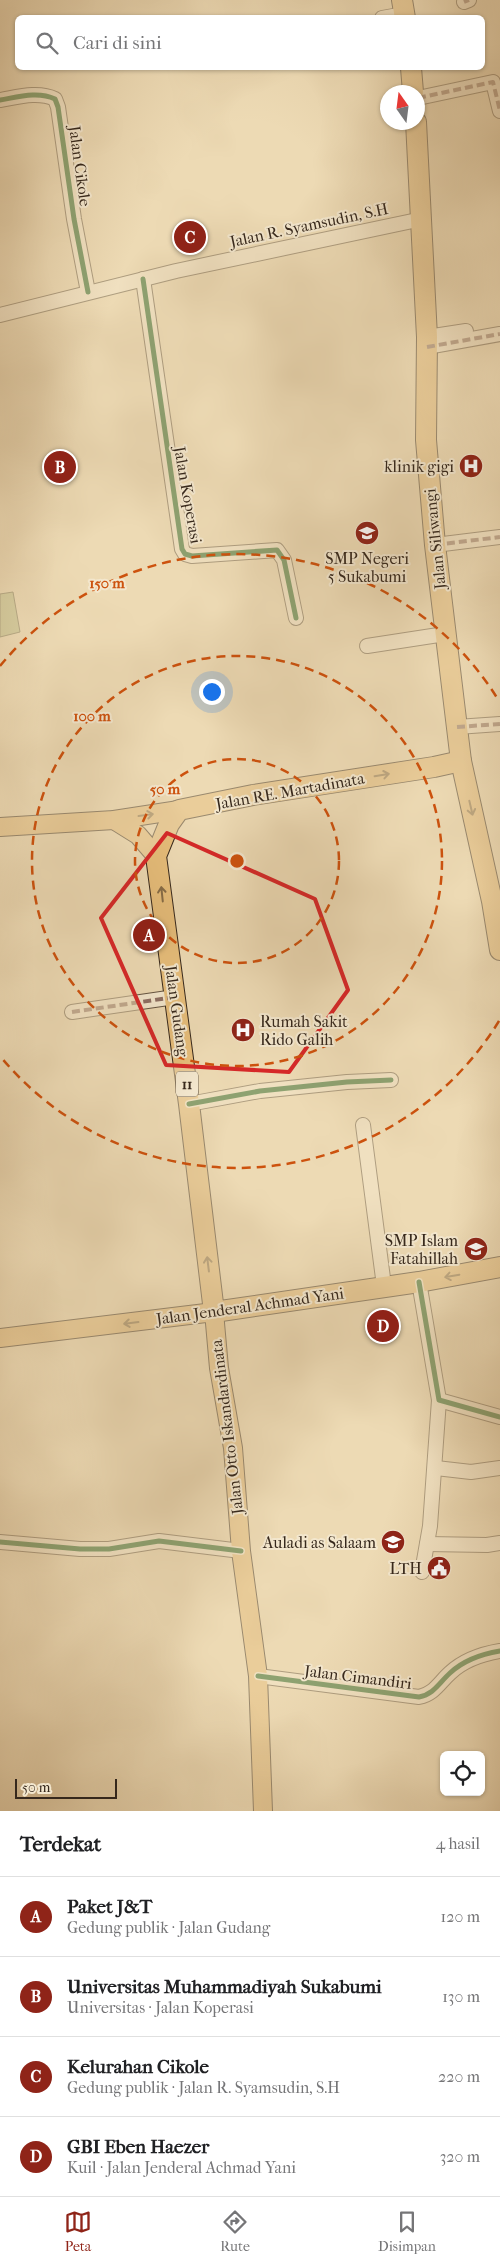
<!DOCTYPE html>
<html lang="id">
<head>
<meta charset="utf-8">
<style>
  body { margin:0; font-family:"IM FELL French Canon",serif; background:#f2f2f2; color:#202124 }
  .controls { position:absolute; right:15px; bottom:15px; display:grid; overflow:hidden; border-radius:8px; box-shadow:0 1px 4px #0004 }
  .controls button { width:45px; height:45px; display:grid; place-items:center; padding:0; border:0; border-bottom:1px solid #e0e0e0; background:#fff; color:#202124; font:25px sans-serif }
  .compass { position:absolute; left:380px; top:85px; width:45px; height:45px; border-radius:50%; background:#fff; box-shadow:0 1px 4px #0004; rotate:346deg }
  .scale { position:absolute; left:15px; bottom:12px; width:102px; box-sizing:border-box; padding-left:5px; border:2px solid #36281c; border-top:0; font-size:14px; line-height:18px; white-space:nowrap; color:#36281c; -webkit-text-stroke:4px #f3e7ce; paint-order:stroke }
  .you { position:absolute; left:211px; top:691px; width:18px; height:18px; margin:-12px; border:4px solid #fff; border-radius:50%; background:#1a73e8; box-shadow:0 0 0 8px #1a73e833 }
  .badge { display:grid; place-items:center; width:32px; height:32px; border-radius:50%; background:#8f2418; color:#fff; font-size:16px; font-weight:700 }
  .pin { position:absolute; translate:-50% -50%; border:2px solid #fff; box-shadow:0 1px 5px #0006 }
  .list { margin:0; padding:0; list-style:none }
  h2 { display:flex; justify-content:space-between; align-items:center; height:65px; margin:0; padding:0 20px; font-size:21px }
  h2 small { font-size:16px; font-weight:400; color:#757577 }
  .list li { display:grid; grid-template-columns:32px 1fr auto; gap:15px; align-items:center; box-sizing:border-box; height:80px; padding:0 20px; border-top:1px solid #e0e0e0 }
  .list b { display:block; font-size:19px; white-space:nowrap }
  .list p { margin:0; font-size:16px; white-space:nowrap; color:#757577 }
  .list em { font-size:16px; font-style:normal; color:#757577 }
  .icon { flex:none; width:28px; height:28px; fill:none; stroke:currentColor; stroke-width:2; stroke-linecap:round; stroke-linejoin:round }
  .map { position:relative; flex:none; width:500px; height:1811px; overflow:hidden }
  .search { position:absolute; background:#fff; box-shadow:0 1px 4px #0004; left:15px; right:15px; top:15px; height:55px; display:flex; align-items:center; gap:12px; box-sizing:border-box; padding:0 18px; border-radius:8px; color:#757577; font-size:19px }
  .sheet { height:385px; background:#fff }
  nav { display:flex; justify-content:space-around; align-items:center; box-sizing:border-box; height:70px; border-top:1px solid #e0e0e0; background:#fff; font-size:14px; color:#757577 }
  nav a { display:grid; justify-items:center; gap:2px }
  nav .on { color:#8f2418 }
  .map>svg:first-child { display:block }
</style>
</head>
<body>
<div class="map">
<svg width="500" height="1811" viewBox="0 0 500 1811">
  <rect width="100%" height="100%" fill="#eddab4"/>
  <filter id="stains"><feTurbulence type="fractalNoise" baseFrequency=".004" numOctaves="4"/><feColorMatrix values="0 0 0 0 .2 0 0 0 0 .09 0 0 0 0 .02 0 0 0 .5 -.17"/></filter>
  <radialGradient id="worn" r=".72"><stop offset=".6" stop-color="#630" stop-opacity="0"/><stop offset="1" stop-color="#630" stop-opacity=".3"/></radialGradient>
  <polygon fill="#bcbe8a" stroke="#797353" points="13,592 20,632 0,637 0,594"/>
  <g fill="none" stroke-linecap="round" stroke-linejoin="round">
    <g stroke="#645442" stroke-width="16">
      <g id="minor">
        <polyline points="464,2 469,0"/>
        <polyline points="382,18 404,14"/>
        <polyline points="418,98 493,82 500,111"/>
        <path d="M0,100C18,97 38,91 55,99L58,107L74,219L88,292"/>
        <polyline points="143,279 182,549 185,554 192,556 277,550 284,560 296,618"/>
        <polyline points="0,315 176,271 422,219"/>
        <polyline points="427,337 466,331"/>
        <polyline points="427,347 500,334"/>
        <polyline points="435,545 500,537"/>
        <polyline points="367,646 445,634"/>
        <polyline points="457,727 500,724"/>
        <polyline points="72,1012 175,997"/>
        <polyline points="189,1104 260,1091 347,1082 391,1080"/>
        <polyline points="363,1125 384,1286"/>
        <polyline points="419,1282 439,1400 500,1417"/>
        <polyline points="436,1468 471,1472 500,1468"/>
        <polyline points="0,1542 80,1549 109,1549 159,1541 241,1551"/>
        <polyline points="427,1544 487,1545 500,1543"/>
        <polyline points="422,1572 430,1526 439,1400"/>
        <path d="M258,1676L419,1697C434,1694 439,1683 450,1673C464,1660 482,1654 500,1651"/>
      </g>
    </g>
    <g stroke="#36281c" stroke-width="20">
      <g id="major">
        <polyline points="114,820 138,835 156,856"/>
        <polyline points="0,827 114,820 179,810"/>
        <polyline points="0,1338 214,1312 219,1368 233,1448 241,1551 258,1676 263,1811"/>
      </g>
    </g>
    <g stroke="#36281c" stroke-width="22">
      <g id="highway">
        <polyline points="402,0 405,18"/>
        <polyline points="411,68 413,92"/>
        <polyline points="416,122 427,337 426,440 435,545 461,761 492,901 500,950"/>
        <polyline points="461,761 434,767 253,795 179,810 169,824 156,856 189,1104 214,1312 419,1282 500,1267"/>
      </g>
    </g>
    <use href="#minor" stroke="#f3e7ce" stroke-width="14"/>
    <use href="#major" stroke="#e6bd7a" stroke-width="18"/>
    <use href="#highway" stroke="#e6bd7a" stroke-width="20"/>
    <g stroke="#8d6e63" stroke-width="4" stroke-dasharray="8 4" stroke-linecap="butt">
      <polyline points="464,2 469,0"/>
      <polyline points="418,98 493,82 500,111"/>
      <polyline points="427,347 500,334"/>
      <polyline points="435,545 500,537"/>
      <polyline points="457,727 500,724"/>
      <polyline points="72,1012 175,997"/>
    </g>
    <g stroke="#f3e7ce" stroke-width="8">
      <g id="cycleway">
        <path d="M0,100C18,97 38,91 55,99L58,107L74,219L88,292"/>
        <polyline points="143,279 182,549 185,554 192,556 277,550 284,560 296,618"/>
        <polyline points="189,1104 260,1091 347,1082 391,1080"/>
        <polyline points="419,1282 439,1400 500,1417"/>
        <polyline points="0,1542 80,1549 109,1549 159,1541 241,1551"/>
        <path d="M258,1676L419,1697C434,1694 439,1683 450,1673C464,1660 482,1654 500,1651"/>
      </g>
    </g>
    <use href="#cycleway" stroke="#1b5e20" stroke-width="5"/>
  </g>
  <defs><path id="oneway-shaft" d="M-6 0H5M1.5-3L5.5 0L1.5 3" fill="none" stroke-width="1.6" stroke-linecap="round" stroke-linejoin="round" transform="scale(1.25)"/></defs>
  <g stroke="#856b46">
    <use href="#oneway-shaft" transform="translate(382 775) rotate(-9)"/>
    <use href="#oneway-shaft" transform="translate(471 808) rotate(77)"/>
    <use href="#oneway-shaft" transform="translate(146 815) rotate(-8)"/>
    <use href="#oneway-shaft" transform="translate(162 894) rotate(-96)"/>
    <use href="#oneway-shaft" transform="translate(208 1264) rotate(-97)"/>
    <use href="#oneway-shaft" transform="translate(452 1276) rotate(170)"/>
    <use href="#oneway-shaft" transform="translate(131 1323) rotate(173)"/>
  </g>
  <path d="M0 0H500V1811H0ZM167,833L315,899L348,990L289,1072L166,1065L101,918Z" fill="#eddab4" fill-opacity=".55" fill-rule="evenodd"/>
  <path fill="none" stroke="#d62828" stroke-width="4" stroke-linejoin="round" d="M167,833L315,899L348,990L289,1072L166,1065L101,918Z"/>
  <g fill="none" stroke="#cd520e" stroke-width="2.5" stroke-dasharray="9 6">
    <circle cx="237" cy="861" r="102"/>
    <circle cx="237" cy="861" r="205"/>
    <path d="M499 1021A307 307 0 0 1 0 1056M0 666A307 307 0 0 1 499 701"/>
  </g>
  <defs>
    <g id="hospital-disc" transform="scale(1.25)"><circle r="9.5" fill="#8f2418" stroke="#f3e7ce"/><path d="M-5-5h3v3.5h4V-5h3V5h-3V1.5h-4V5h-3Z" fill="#fff"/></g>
    <g id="school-disc" transform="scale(1.25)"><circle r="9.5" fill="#8f2418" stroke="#f3e7ce"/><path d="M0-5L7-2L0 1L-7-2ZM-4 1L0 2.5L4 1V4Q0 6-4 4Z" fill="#fff"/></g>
    <g id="civic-disc" transform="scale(1.25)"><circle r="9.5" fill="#8f2418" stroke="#f3e7ce"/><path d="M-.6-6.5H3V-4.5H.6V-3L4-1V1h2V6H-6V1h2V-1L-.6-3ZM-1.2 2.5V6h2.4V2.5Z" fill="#fff"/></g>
  </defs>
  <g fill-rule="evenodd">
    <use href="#hospital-disc" x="471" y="466"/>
    <use href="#school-disc" x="367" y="533"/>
    <use href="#hospital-disc" x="243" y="1030"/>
    <use href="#school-disc" x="476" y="1249"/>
    <use href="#school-disc" x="393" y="1542"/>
    <use href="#civic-disc" x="439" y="1568"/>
  </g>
  <g text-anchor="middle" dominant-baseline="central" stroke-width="4" stroke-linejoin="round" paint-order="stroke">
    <rect fill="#f3e7ce" stroke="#6f6151" stroke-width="1" x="176" y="1071.5" width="22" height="25" rx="4"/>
    <g font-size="15" font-weight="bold" fill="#36281c">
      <text x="187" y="1084">11</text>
    </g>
    <g font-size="16" fill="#36281c" stroke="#f3e7ce">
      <text transform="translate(80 166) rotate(82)">Jalan Cikole</text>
      <text transform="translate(309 225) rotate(-12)">Jalan R. Syamsudin, S.H</text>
      <text transform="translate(188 495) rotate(80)">Jalan Koperasi</text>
      <text transform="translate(435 539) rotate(-96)">Jalan Siliwangi</text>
      <text transform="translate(290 791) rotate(-10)">Jalan RE. Martadinata</text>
      <text transform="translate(177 1011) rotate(82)">Jalan Gudang</text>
      <text transform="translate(250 1306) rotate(-8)">Jalan Jenderal Achmad Yani</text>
      <text transform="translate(227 1427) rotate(-97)">Jalan Otto Iskandardinata</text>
      <text transform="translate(358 1677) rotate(7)">Jalan Cimandiri</text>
    </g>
    <g font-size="16" fill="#36281c" stroke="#f3e7ce" text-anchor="end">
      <text x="454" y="466">klinik gigi</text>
      <text x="367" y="558" text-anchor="middle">SMP Negeri<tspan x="367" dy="18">5 Sukabumi</tspan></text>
      <text x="260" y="1021" text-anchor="start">Rumah Sakit<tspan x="260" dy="18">Rido Galih</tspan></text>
      <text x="458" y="1240">SMP Islam<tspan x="458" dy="18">Fatahillah</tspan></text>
      <text x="376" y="1542">Auladi as Salaam</text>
      <text x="422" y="1568">LTH</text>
    </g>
  </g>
  <circle cx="237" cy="861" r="8" fill="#cd520e" stroke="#f3e7ce" stroke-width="2.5"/>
  <g font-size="15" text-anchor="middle" font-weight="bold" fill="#cd520e" stroke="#f3e7ce" stroke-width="4" stroke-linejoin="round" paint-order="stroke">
    <text x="107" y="588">150 m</text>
    <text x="92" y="721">100 m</text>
    <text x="165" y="794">50 m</text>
  </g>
  <rect width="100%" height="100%" filter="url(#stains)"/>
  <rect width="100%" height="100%" fill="url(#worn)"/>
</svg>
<div class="controls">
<button><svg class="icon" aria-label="locate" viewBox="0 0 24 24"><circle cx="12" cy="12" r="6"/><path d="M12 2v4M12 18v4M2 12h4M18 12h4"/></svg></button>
</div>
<svg class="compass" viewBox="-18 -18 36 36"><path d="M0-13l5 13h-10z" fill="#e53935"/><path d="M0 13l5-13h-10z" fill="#757577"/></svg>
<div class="scale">50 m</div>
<div class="you"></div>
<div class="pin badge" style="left:149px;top:935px">A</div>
<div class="pin badge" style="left:60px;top:467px">B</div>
<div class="pin badge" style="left:190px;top:237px">C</div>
<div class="pin badge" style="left:383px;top:1326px">D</div>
<div class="search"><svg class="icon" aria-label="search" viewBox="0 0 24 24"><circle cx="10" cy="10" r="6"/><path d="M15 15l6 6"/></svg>Cari di sini</div>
</div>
<section class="sheet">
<h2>Terdekat<small>4 hasil</small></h2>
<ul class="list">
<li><span class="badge">A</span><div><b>Paket J&amp;T</b><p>Gedung publik · Jalan Gudang</p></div><em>120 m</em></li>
<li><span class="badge">B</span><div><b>Universitas Muhammadiyah Sukabumi</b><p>Universitas · Jalan Koperasi</p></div><em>130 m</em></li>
<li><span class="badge">C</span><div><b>Kelurahan Cikole</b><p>Gedung publik · Jalan R. Syamsudin, S.H</p></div><em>220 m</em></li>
<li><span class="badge">D</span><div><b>GBI Eben Haezer</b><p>Kuil · Jalan Jenderal Achmad Yani</p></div><em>320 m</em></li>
</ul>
</section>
<nav>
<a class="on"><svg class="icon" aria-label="map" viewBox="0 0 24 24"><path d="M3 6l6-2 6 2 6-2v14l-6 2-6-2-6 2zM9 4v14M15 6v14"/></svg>Peta</a>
<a><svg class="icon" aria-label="directions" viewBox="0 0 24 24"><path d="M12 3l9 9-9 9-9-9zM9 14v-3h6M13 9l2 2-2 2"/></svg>Rute</a>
<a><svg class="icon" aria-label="saved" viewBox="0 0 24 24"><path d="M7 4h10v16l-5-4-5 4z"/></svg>Disimpan</a>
</nav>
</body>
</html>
